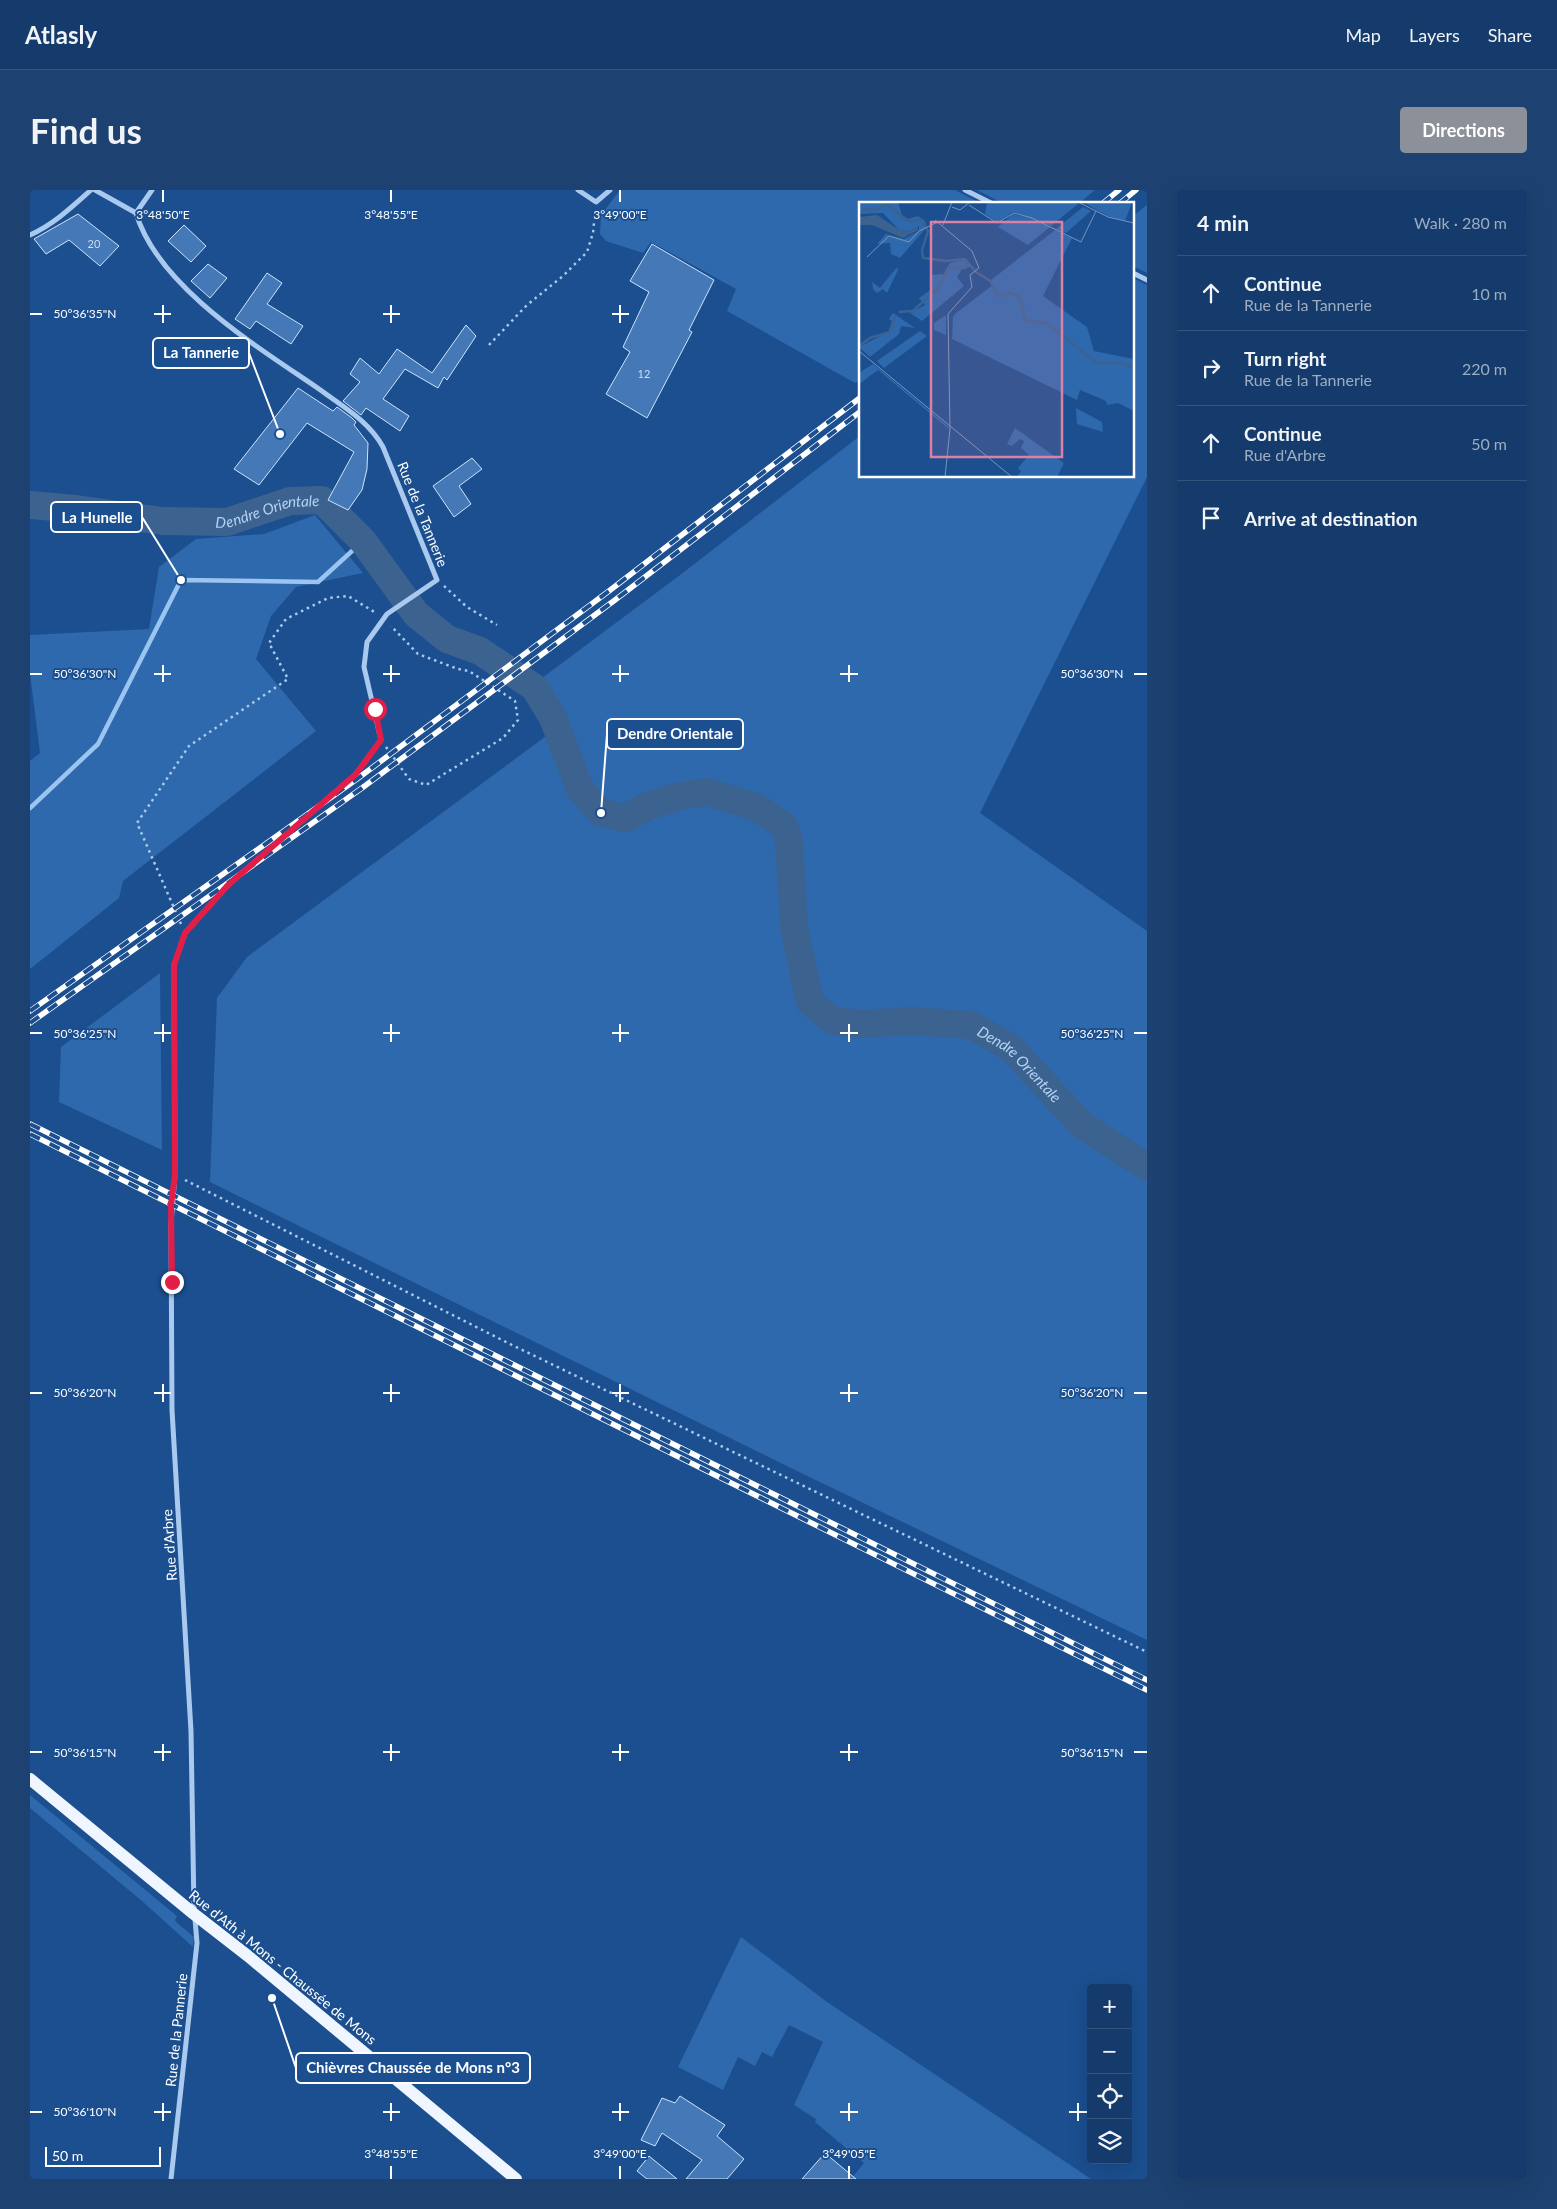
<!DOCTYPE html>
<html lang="en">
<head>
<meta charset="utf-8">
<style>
  body { margin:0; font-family:Lato,sans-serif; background:#1d4271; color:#f1f3f6 }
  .controls { position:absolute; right:15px; bottom:15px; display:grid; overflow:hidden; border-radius:5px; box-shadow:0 5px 20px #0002 }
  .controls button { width:45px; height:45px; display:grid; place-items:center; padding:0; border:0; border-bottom:1px solid #33557e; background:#143b6b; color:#f1f3f6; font:25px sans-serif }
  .scale { position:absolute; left:15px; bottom:12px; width:116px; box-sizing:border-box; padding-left:5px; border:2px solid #fff; border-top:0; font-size:14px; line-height:18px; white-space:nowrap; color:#fff; -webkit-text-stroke:4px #1b4f8f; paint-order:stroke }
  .stop { position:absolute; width:15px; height:15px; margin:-11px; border:4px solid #e11d48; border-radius:50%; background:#fff }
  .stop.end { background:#e11d48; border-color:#fff; box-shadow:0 1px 5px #0008 }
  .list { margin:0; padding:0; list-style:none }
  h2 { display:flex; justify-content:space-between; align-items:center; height:65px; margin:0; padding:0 20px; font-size:21px }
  h2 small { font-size:16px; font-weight:400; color:#9dadc1 }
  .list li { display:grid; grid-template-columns:32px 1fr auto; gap:15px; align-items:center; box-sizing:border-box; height:75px; padding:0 20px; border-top:1px solid #33557e }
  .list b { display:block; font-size:19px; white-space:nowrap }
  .list p { margin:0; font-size:16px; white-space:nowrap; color:#9dadc1 }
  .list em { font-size:16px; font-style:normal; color:#9dadc1 }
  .icon { flex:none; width:28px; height:28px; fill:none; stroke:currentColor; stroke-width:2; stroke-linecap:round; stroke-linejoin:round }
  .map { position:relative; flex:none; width:1117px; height:1989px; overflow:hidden; border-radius:5px }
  header { display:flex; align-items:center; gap:30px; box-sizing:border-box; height:70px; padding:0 25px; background:#143b6b; border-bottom:1px solid #33557e }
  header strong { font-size:24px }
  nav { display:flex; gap:28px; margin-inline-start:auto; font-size:18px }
  .intro { display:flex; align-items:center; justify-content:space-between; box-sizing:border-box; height:120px; padding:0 30px }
  h1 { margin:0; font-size:35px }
  .button { padding:12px 22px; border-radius:5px; background:#8c9099; color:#fff; font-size:18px; font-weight:700 }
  main { display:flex; gap:30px; padding:0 30px }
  aside { flex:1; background:#143b6b; border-radius:5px; box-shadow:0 5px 20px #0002 }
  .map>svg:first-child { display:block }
</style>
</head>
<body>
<header>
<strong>Atlasly</strong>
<nav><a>Map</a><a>Layers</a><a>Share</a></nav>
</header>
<div class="intro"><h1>Find us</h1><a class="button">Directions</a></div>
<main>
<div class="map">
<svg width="1117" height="1989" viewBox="0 0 1117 1989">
  <rect width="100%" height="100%" fill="#1b4f8f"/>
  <g fill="#2e69ad" fill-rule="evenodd">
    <polygon points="590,0 925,0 952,14 831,14 831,189 825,193 697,121 706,99 621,52 613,63 576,51 570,44 571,25"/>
    <polygon points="947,0 1065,0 1048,14 974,14"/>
    <polygon points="1117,15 1117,83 1103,76 1103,26"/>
    <path d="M1103,88L1117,95V287L950,623L1117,741V973L1054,934L982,856L941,832L883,829L831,831L803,829L783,811L767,737L764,649L754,623L736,616L757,660L760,733L764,737L780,812L803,831L831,834L882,831L941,835L981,858L1052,935L1117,977V1450L765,1280L180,992L187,808L217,767L531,535L508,491L650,385L831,245V286H1103ZM550,594L573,621L596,625L615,616L596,628L571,623L550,599Z"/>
    <polygon points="285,325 333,383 266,397 241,426 226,469 286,541 93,691 89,708 0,779 0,571 10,563 0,483 0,445 119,439 129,377 166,349 234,344"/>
    <polygon points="130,783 132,960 29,912 31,857"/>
    <polygon points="0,1605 147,1726 145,1730 147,1733 164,1747 163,1757 112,1711 0,1618"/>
    <polygon points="711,1747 797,1812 1061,1989 821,1989 834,1973 785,1932 786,1929 764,1915 793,1852 759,1835 742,1867 732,1862 725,1876 708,1867 693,1900 648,1877"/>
  </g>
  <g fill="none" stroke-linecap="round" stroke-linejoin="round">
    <polyline stroke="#9cc4f0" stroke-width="4.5" points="0,618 68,554 151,390 288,392 333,351"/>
    <path stroke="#3c6290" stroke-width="28" id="s1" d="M0,315L46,319L132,331L197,332L260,311L292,310L333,351L386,424L417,449L450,461L505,498L523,528L550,599L571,623L596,628L617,616L650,606L678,602L728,618L754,636L759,650L764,737L780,812L803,831L831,834L882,831L941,835L981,858L1052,935L1117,977"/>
  </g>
  <g fill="#4478b7" stroke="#cfe3fa">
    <polygon points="48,24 89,56 70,76 39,50 16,64 4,49"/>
    <polygon points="154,35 176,56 161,72 138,51"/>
    <polygon points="622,54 684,90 659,140 662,142 617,228 576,204 600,162 593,157 619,102 600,91"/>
    <polygon points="178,74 197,88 180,108 161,91"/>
    <polygon points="237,83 252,93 237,114 273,136 261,154 226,131 220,139 205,129"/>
    <polygon points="436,135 446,146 417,190 414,187 408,198 375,179 353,209 379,226 370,241 336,218 331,225 313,211 330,192 320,184 330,168 349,184 367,159 402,183"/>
    <polygon points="268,198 303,221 307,217 322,228 326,232 324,235 338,253 337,279 332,300 318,320 298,310 324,262 277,233 229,295 204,279"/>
    <polygon points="442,268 452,279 429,296 441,314 424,327 403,296"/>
    <polygon points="650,1906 695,1935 687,1946 714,1969 697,1989 656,1989 672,1970 632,1943 625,1956 611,1950 632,1908 645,1913"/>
    <polygon points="795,1963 826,1989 772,1989"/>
    <polygon points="619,1966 647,1989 617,1989 607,1981"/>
  </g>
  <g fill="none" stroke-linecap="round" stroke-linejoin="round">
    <g stroke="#a9c9ee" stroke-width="2.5" stroke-dasharray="2.5 4" stroke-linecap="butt">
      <polyline points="459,155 497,115 533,86 557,62 563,43 565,22"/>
      <polyline points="414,396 437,417 467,435"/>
      <polyline points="356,557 379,589 396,595 473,548 488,530 485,511 439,481 428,479 388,464 361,436"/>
      <polyline points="151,734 107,633 159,556 258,489 239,453 256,429 298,408 318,406 346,423"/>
      <polyline points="155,990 482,1155 1117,1462"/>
    </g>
    <g stroke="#a9c9ee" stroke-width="5">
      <polyline points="65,0 106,23"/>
      <path d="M122,0L106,23C128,97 228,157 289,199C312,216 339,231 353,257L407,390L357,424L337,452L334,477L351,550L326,584L198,695L155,743L144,775L145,985L141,1033L142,1220L161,1541L164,1720"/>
      <polyline points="548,0 566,12 580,0"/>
      <polyline points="935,0 963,14"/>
      <path d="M0,45C24,34 42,17 61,0"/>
      <polyline points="1103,83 1117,90"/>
      <polyline points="141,1989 167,1753 165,1729"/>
    </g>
    <polyline stroke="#f0f6ff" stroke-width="12" points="0,1589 164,1724 218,1766 486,1989"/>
    <g stroke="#fff" stroke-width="5.5">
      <g id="rail">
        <polyline points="1072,14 1089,0"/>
        <polyline points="1089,14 1106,0"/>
        <polyline points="0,821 327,589 579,401 831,207"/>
        <polyline points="0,833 332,598 585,410 831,221"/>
        <polyline points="0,934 1117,1490"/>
        <polyline points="0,944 1117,1500"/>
      </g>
    </g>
    <use href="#rail" stroke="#1b4f8f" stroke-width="4" stroke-dasharray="11" stroke-linecap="butt"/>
  </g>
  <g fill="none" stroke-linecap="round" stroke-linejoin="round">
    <polyline stroke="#e11d48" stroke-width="6" points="142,1092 141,1015 145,985 144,775 155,743 198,695 326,584 351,550 345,519"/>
  </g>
  <path fill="none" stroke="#fff" stroke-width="2" d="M133,0V12M361,0V12M590,0V12M133,115V133M361,115V133M590,115V133M0,124H12M124,124H141M353,124H370M582,124H599M133,475V492M361,475V492M590,475V492M819,475V492M0,484H12M124,484H141M353,484H370M582,484H599M810,484H828M1104,484H1117M133,834V852M361,834V852M590,834V852M819,834V852M0,843H12M124,843H141M353,843H370M582,843H599M810,843H828M1104,843H1117M133,1194V1212M361,1194V1212M590,1194V1212M819,1194V1212M0,1203H12M124,1203H141M353,1203H370M582,1203H599M810,1203H828M1104,1203H1117M133,1554V1571M361,1554V1571M590,1554V1571M819,1554V1571M0,1562H12M124,1562H141M353,1562H370M582,1562H599M810,1562H828M1104,1562H1117M133,1913V1931M361,1913V1931M590,1913V1931M819,1913V1931M1048,1913V1931M0,1922H12M124,1922H141M353,1922H370M582,1922H599M810,1922H828M1039,1922H1057M361,1976V1989M590,1976V1989M819,1976V1989"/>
  <g text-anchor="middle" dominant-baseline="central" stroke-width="4" stroke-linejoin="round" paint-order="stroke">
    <g font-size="11" fill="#d0dded">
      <text x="64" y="53">20</text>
      <text x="614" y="183">12</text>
    </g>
    <g font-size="14" fill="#fff" stroke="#1b4f8f">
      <text transform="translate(393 324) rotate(68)">Rue de la Tannerie</text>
      <text transform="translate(139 1355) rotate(-94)">Rue d'Arbre</text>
      <text transform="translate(253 1777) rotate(39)">Rue d'Ath à Mons - Chaussée de Mons</text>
      <text transform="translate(146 1840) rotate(-84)">Rue de la Pannerie</text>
    </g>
    <g font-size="15" font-style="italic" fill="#b5d3f5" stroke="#1b4f8f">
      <text stroke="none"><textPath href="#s1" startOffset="240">Dendre Orientale</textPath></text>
      <text stroke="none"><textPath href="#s1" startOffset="1335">Dendre Orientale</textPath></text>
    </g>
  </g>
  <g transform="translate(829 12)">
    <rect width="275" height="275" fill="#1b4f8f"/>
    <path d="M0,0H39L43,13L49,17L59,14L66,19L68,25L41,56L32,52L31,41L18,42L27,32L45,37L60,29V24L49,30L39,27L24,11L0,12ZM128,0H215L219,2L192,24L155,10L138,20L126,12ZM230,0H273L266,19L249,14L227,2ZM224,5L232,9L207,31L197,27ZM154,12L172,16L191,25L169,43L139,25ZM196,28L213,36L184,94L228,125L235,149L275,157V209L259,201L248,203L247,199L221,188L218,198L93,137L94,115L97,111L134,83L132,78ZM105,58L111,65L103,67L98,75L105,84L63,119L51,111L66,103L60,96L73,87L71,73L85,72L91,61ZM38,65L39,68L28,91L24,87L18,91L14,87L13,80L21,86ZM34,111L56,126L42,124L40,132L11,155L0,145L29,130L33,119L30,117ZM87,113V133L75,128V121ZM61,129L68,134L25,166L18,159ZM14,162L89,224L91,228L19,168L0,182V171ZM217,206L243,220L244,230L218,222ZM156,226L205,261L198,275H158L162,269L159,266L170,253L162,246L165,239L161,237L153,244L148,242Z" fill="#2e69ad"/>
    <path d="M18,13L39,27L49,30L59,25V28L44,36L13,23H0V15Z" fill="#3c6290"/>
    <path fill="none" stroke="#3c6290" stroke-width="2.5" d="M0,8H16L28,2L49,19L62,18L69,29L63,48L64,56L87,59L106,57L117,70L131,79L139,94L152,91L161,95L166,118L187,121L238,161H263L275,166M40,110L54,109L80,85L89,66H106L111,61M0,144L11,136L31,130L37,113"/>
    <path fill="none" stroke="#7695bc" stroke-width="1" d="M219,0L249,15L275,21M110,3L138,21L155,11L173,16L222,40L237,9M93,5L101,8L111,0M76,18L113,49L120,66L111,73L113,85L89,112L91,227L86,275M84,23L93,0M8,55L30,34L50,40L60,29L79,20M0,149L153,275"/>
    <path fill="#dd80a5" fill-opacity="0.15" stroke="#dd80a5" stroke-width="2.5" d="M72,20H203V255H72Z"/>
    <rect width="275" height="275" fill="none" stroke="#fff" stroke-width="2.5"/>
  </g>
  <g font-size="12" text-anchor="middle" fill="#fff" stroke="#1b4f8f" stroke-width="4" stroke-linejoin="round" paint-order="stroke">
    <text x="133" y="29">3°48'50"E</text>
    <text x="361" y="29">3°48'55"E</text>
    <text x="590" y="29">3°49'00"E</text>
    <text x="55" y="128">50°36'35"N</text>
    <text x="55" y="488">50°36'30"N</text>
    <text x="1062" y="488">50°36'30"N</text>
    <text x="55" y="848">50°36'25"N</text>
    <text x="1062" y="848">50°36'25"N</text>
    <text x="55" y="1207">50°36'20"N</text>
    <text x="1062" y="1207">50°36'20"N</text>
    <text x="55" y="1567">50°36'15"N</text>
    <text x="1062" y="1567">50°36'15"N</text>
    <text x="55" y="1926">50°36'10"N</text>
    <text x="361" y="1968">3°48'55"E</text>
    <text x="590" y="1968">3°49'00"E</text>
    <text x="819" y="1968">3°49'05"E</text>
  </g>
  <path fill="none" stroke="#fff" stroke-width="2" d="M250 244L219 163M151 390L112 327M571 623L577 544M242 1808L266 1878"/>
  <g fill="#fff" stroke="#1b4f8f" stroke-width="2">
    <circle cx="250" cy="244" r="5"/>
    <circle cx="151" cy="390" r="5"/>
    <circle cx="571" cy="623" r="5"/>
    <circle cx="242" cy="1808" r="5"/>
  </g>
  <g fill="#1b4f8f" stroke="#fff" stroke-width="2">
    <rect x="123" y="148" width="96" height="30" rx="5"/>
    <rect x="21" y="312" width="91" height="30" rx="5"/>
    <rect x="577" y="529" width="136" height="30" rx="5"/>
    <rect x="266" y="1863" width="234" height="30" rx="5"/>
  </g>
  <g font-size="15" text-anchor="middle" font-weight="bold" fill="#fff">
    <text x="171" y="168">La Tannerie</text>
    <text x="67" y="333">La Hunelle</text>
    <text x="645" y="549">Dendre Orientale</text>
    <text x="383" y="1883">Chièvres Chaussée de Mons n°3</text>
  </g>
</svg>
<div class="controls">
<button>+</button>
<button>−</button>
<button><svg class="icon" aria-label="locate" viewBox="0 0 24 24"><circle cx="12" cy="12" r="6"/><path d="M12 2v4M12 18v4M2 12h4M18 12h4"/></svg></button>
<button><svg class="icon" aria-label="layers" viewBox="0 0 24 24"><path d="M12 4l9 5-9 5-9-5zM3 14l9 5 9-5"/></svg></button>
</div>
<div class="scale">50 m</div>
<div class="stop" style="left:345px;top:519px"></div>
<div class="stop end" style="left:142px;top:1092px"></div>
</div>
<aside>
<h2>4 min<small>Walk · 280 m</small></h2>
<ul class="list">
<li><svg class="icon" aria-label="ahead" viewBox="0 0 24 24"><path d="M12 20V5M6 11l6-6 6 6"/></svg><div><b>Continue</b><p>Rue de la Tannerie</p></div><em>10 m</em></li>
<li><svg class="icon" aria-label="right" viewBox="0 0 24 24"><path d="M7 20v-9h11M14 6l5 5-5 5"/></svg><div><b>Turn right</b><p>Rue de la Tannerie</p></div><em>220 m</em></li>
<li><svg class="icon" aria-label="ahead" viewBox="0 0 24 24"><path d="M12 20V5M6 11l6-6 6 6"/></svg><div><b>Continue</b><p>Rue d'Arbre</p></div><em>50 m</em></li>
<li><svg class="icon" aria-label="arrive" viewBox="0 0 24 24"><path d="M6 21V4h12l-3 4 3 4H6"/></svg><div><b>Arrive at destination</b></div></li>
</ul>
</aside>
</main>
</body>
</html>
